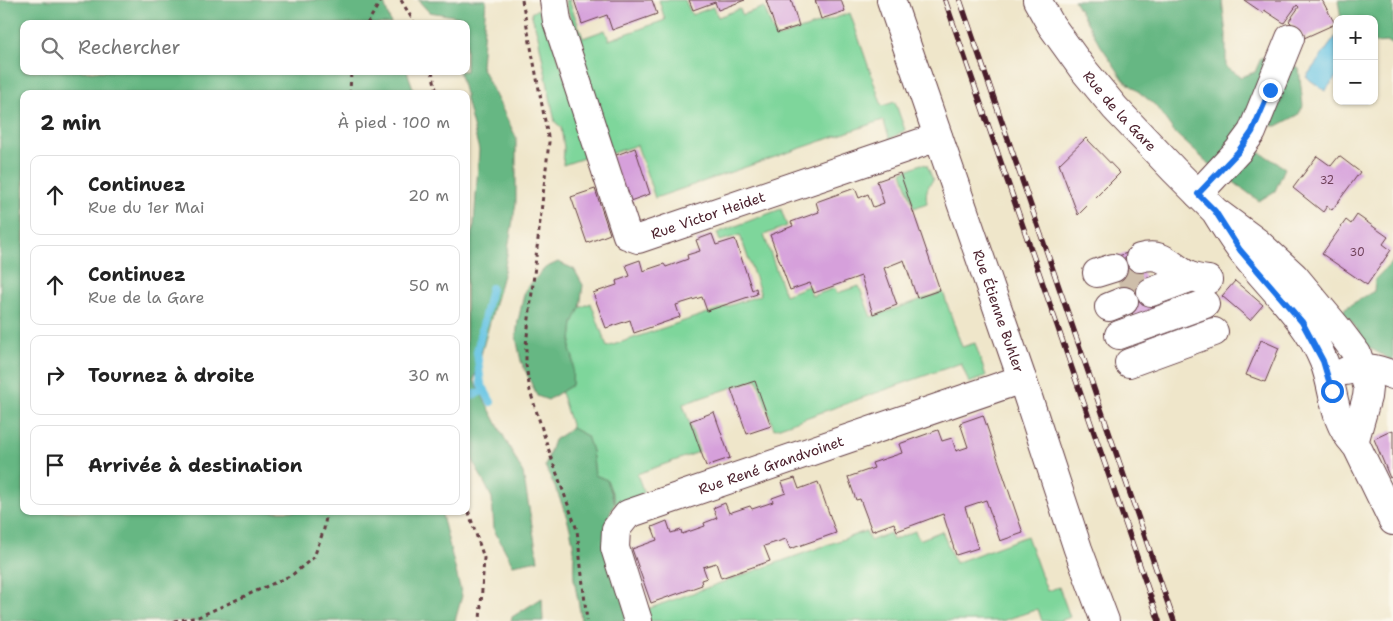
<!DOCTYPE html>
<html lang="fr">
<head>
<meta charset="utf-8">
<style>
  body { margin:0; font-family:"Shantell Sans",sans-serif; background:#f6f6f6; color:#222 }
  .controls { position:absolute; right:15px; top:15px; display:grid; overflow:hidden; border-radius:10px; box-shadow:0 1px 4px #0004 }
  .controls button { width:45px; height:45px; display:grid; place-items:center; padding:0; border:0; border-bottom:1px solid #e0e0e0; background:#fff; color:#222; font:25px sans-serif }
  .stop { position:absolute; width:15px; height:15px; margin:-11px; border:4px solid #1a73e8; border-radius:50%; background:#fff }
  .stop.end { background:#1a73e8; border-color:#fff; box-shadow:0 1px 5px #0008 }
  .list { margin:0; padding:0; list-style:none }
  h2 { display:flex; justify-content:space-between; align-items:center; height:65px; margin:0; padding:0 20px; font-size:21px }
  h2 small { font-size:16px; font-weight:400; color:#767676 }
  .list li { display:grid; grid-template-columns:32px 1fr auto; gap:15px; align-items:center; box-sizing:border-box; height:80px; margin:0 10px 10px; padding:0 10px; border:1px solid #e0e0e0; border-radius:10px }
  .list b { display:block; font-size:19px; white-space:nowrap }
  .list p { margin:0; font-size:16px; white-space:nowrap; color:#767676 }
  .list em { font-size:16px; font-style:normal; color:#767676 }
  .icon { flex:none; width:28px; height:28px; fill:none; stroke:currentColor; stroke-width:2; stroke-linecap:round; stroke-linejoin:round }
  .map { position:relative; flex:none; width:1393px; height:621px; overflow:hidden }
  .search { position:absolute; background:#fff; box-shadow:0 1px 4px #0004; left:20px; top:20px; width:450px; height:55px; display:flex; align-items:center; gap:12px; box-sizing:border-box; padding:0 18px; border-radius:10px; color:#767676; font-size:19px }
  .panel { position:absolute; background:#fff; box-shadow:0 1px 4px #0004; left:20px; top:90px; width:450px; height:425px; border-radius:10px }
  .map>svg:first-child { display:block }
</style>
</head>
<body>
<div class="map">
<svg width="1393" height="621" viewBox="0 0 1393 621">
  <rect width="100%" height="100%" fill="#fbf7ec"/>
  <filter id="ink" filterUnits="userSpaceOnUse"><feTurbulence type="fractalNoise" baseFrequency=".02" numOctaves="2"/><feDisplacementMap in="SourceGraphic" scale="10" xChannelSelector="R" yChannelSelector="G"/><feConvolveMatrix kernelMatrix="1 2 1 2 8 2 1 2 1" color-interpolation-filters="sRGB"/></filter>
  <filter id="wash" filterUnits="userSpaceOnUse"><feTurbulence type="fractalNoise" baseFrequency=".0096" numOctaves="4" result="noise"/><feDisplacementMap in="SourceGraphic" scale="20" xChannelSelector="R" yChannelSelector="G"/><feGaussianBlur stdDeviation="1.12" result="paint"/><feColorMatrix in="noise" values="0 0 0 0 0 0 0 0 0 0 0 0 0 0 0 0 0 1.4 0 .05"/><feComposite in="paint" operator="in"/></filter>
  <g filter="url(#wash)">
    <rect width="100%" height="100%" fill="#efe6ca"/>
    <g fill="#7ed69b" stroke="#647a63">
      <polygon points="565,0 569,0 583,38 605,30 609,40 665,20 659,0 685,0 692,15 713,7 718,17 740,9 742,15 764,7 776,38 850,13 882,106 895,102 905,130 890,139 883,120 655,198 637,145 610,154"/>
      <polygon points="538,9 548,26 583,135 584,158 563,165 564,148 561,127 555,122 538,36 531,13"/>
      <path d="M921,164L927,165L933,180C927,187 925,193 927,203L914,208L902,172Z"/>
      <polygon points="781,209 787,226 764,235 785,295 808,286 812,296 835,288 837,293 859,286 871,317 943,292 962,347 975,343 986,376 969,383 961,363 774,429 757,379 683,404 699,452 637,474 644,493 618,508 607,480 595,475 592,451 587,436 572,428 561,392 572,385 573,358 570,350 573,322 580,308 591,303 607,347 761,295 740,235 720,241 717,233"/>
      <polygon points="866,531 870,541 890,533 893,540 915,531 919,540 942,531 955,563 1027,536 1047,591 1059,587 1070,617 1060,621 1042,621 1038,609 1002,621 645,621 642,611"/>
    </g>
    <g fill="#66b783" stroke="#586b57">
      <polygon points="0,0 383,0 391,24 24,24 24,71 407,71 415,94 24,94 24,511 441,511 462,596 455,621 0,621"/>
      <polygon points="418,0 486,0 481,66 516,137 516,203 504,271 474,380 523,473 538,560 513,565 494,530 492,498 466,447 466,254 474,225 479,150 466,99 466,94 465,94 459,71 466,71 466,18 429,12"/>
      <polygon points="1074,0 1222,0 1226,34 1226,67 1241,77 1255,72 1261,58 1273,56 1299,68 1303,106 1298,115 1277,126 1252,125 1241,143 1261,153 1285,168 1275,191 1259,201 1208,163 1176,134 1155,105 1124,80 1099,43"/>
      <polygon points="1338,0 1393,0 1393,45 1389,42 1374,43 1374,19 1341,19"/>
      <polygon points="1393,261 1393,361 1368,347 1351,321 1343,313 1345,308 1374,291 1375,279"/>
      <polygon points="558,262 574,269 583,285 580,308 573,323 570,350 573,358 572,385 548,400 537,396 521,361 516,337 518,321 525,290 545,268"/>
      <path d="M572,428L587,436L592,451L595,475L607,480L615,503L607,520L631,621H581C580,606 576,593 574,579C573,570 574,560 574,551C571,521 558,493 545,466L554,440Z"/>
      <polygon points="542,598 543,621 511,621 512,617"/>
    </g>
    <polygon fill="#66c4e4" stroke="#587288" points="1336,36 1337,76 1325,91 1306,77"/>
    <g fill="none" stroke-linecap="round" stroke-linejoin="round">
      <g stroke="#66c4e4" stroke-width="8">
        <polyline points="491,288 477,352 481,384 491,402"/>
        <polyline points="466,398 485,390"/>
      </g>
    </g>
    <g id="blocks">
      <g fill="#d6a0db">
        <polygon points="574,0 652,0 657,14 612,30 607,15 582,24"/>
        <polygon points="689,0 745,0 718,10 715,2 693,10"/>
        <polygon points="766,0 791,0 799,26 777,33"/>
        <polygon points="815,0 841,0 845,11 821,19"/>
        <polygon points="1244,0 1322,0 1335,24 1304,38 1301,33 1289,21 1299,7 1297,5 1284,23 1264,10 1263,13"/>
        <polygon points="1086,138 1120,173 1078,215 1059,164"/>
        <polygon points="635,148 650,194 627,202 611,157"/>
        <polygon points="1317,156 1331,166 1339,156 1360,172 1332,210 1327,206 1323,212 1293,188"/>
        <polygon points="900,173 940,290 917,298 904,260 884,268 897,305 873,314 861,276 814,293 810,283 790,290 770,235 793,226 791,222 819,212 816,202 855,188 859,198 868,194 873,207 884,203 877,181"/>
        <polygon points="595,189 610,234 587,243 571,197"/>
        <polygon points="1357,215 1388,237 1383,244 1391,250 1367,285 1322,254 1346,220 1351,224"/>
        <polygon points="712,234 716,245 735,239 752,290 756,288 757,294 707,311 702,297 676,305 680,317 634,333 630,320 606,328 593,293 617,285 616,281 630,276 626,265 640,260 643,271 664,264 666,267 688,259 687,255 700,251 696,240"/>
        <polygon points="1135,250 1156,311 1134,318 1113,258"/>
        <polygon points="1235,281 1263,305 1250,320 1222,296"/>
        <polygon points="1166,329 1169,338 1147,346 1144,337"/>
        <polygon points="1261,340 1279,348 1265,382 1246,375"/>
        <polygon points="755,381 771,426 747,434 731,389"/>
        <polygon points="714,412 730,458 706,466 690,421"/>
        <polygon points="983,415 1023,533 1000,541 986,500 965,507 978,548 956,555 943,514 897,531 894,523 872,531 860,499 856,500 848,477 874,468 872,463 902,453 899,444 938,430 942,441 952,438 956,451 968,447 960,423"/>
        <polygon points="1393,430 1393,476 1390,478 1374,439"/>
        <polygon points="795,478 799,489 818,482 836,533 790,549 786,539 764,546 770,561 721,578 716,563 703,567 707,578 701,580 702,585 651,603 632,549 657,540 652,527 667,521 671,533 681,530 682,534 705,526 704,523 717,518 713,508 725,503 729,513 750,506 752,509 773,502 772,498 786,493 782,482"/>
      </g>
    </g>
  </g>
  <g filter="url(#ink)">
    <use href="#blocks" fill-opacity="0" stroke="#633d43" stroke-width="1"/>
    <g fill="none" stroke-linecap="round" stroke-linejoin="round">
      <polyline stroke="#cebeaa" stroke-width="28" stroke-dasharray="28 14" stroke-linecap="butt" points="1119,286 1147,276"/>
      <g stroke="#633d43" stroke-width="30">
        <g id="minor">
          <path id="s1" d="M554,0L557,21L627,235L638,239L938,137"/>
          <path id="s2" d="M891,0L1022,379L1078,549L1105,621"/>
          <path id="s3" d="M1037,0L1051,25L1082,68L1115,108L1174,170L1215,211L1257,242L1294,276L1338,329L1357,354L1368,388L1367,397L1354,443C1332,420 1335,390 1324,362C1306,317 1269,287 1240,249C1231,237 1223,224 1215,211"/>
          <polyline points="1198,194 1238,151 1252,132 1290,38"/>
          <path d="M1140,258C1162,252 1168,263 1184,273C1191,278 1200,279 1208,280"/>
          <polyline points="1097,273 1113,268"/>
          <polyline points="1151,292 1192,277"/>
          <polyline points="1109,307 1124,301"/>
          <polyline points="1119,335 1205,304"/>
          <polyline points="1129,363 1214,332"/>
          <path d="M1346,371C1366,366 1374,368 1393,375"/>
          <polyline points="1354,443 1357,447 1393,521"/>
          <path id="s4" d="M638,621L615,548L616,529L628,514L1022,379"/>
        </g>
      </g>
      <g stroke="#633d43" stroke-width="3" stroke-dasharray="4 4" stroke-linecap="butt">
        <polyline points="401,0 415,24"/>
        <polyline points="522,0 549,142 526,345 526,365 530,391 551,457 577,530 587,621"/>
        <polyline points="367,24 381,0"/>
        <polyline points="432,71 437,94"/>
        <polyline points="350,94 351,71"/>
        <polyline points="466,504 484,558 480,621"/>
        <polyline points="174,621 198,617 292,575 314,557 324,529 327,511"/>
      </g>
      <use href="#minor" stroke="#fff" stroke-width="28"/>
      <g stroke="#4a1f2b" stroke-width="5.5">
        <g id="rail">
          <polyline points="945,0 1159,621"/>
          <polyline points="960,0 1174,621"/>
        </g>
      </g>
      <use href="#rail" stroke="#fbf7ec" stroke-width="4" stroke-dasharray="11" stroke-linecap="butt"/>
    </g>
  </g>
  <g fill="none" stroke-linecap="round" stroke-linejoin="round" filter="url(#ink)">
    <polyline stroke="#1a73e8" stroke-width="6" points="1270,90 1252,132 1238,152 1198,194 1215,211 1240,250 1302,322 1323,361 1332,391"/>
  </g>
  <g text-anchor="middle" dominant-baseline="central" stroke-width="4" stroke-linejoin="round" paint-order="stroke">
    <g font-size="11" fill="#6d3f57">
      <text x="1327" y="180">32</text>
      <text x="1357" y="252">30</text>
    </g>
    <g font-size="14" fill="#4a1f2b" stroke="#fbf7ec">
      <text stroke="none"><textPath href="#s3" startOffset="139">Rue de la Gare</textPath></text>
      <text stroke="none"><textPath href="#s1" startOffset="332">Rue Victor Heidet</textPath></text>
      <text stroke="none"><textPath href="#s2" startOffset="329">Rue Étienne Buhler</textPath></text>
      <text stroke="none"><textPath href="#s4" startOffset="266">Rue René Grandvoinet</textPath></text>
    </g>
  </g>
</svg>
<div class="controls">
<button>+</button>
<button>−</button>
</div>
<div class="stop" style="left:1332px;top:391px"></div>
<div class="stop end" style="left:1270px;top:90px"></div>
<div class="search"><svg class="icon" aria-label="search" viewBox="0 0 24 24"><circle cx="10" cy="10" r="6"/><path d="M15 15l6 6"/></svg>Rechercher</div>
<section class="panel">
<h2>2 min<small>À pied · 100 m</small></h2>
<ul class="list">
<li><svg class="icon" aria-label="ahead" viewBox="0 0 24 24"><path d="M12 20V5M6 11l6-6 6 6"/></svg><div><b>Continuez</b><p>Rue du 1er Mai</p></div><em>20 m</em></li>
<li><svg class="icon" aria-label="ahead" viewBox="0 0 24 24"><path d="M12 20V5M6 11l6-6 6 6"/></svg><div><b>Continuez</b><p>Rue de la Gare</p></div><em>50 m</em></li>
<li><svg class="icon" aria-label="right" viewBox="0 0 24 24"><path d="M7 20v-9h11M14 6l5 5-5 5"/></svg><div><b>Tournez à droite</b></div><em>30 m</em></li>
<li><svg class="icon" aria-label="arrive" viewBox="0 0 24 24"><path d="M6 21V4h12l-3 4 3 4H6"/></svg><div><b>Arrivée à destination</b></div></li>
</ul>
</section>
</div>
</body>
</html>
